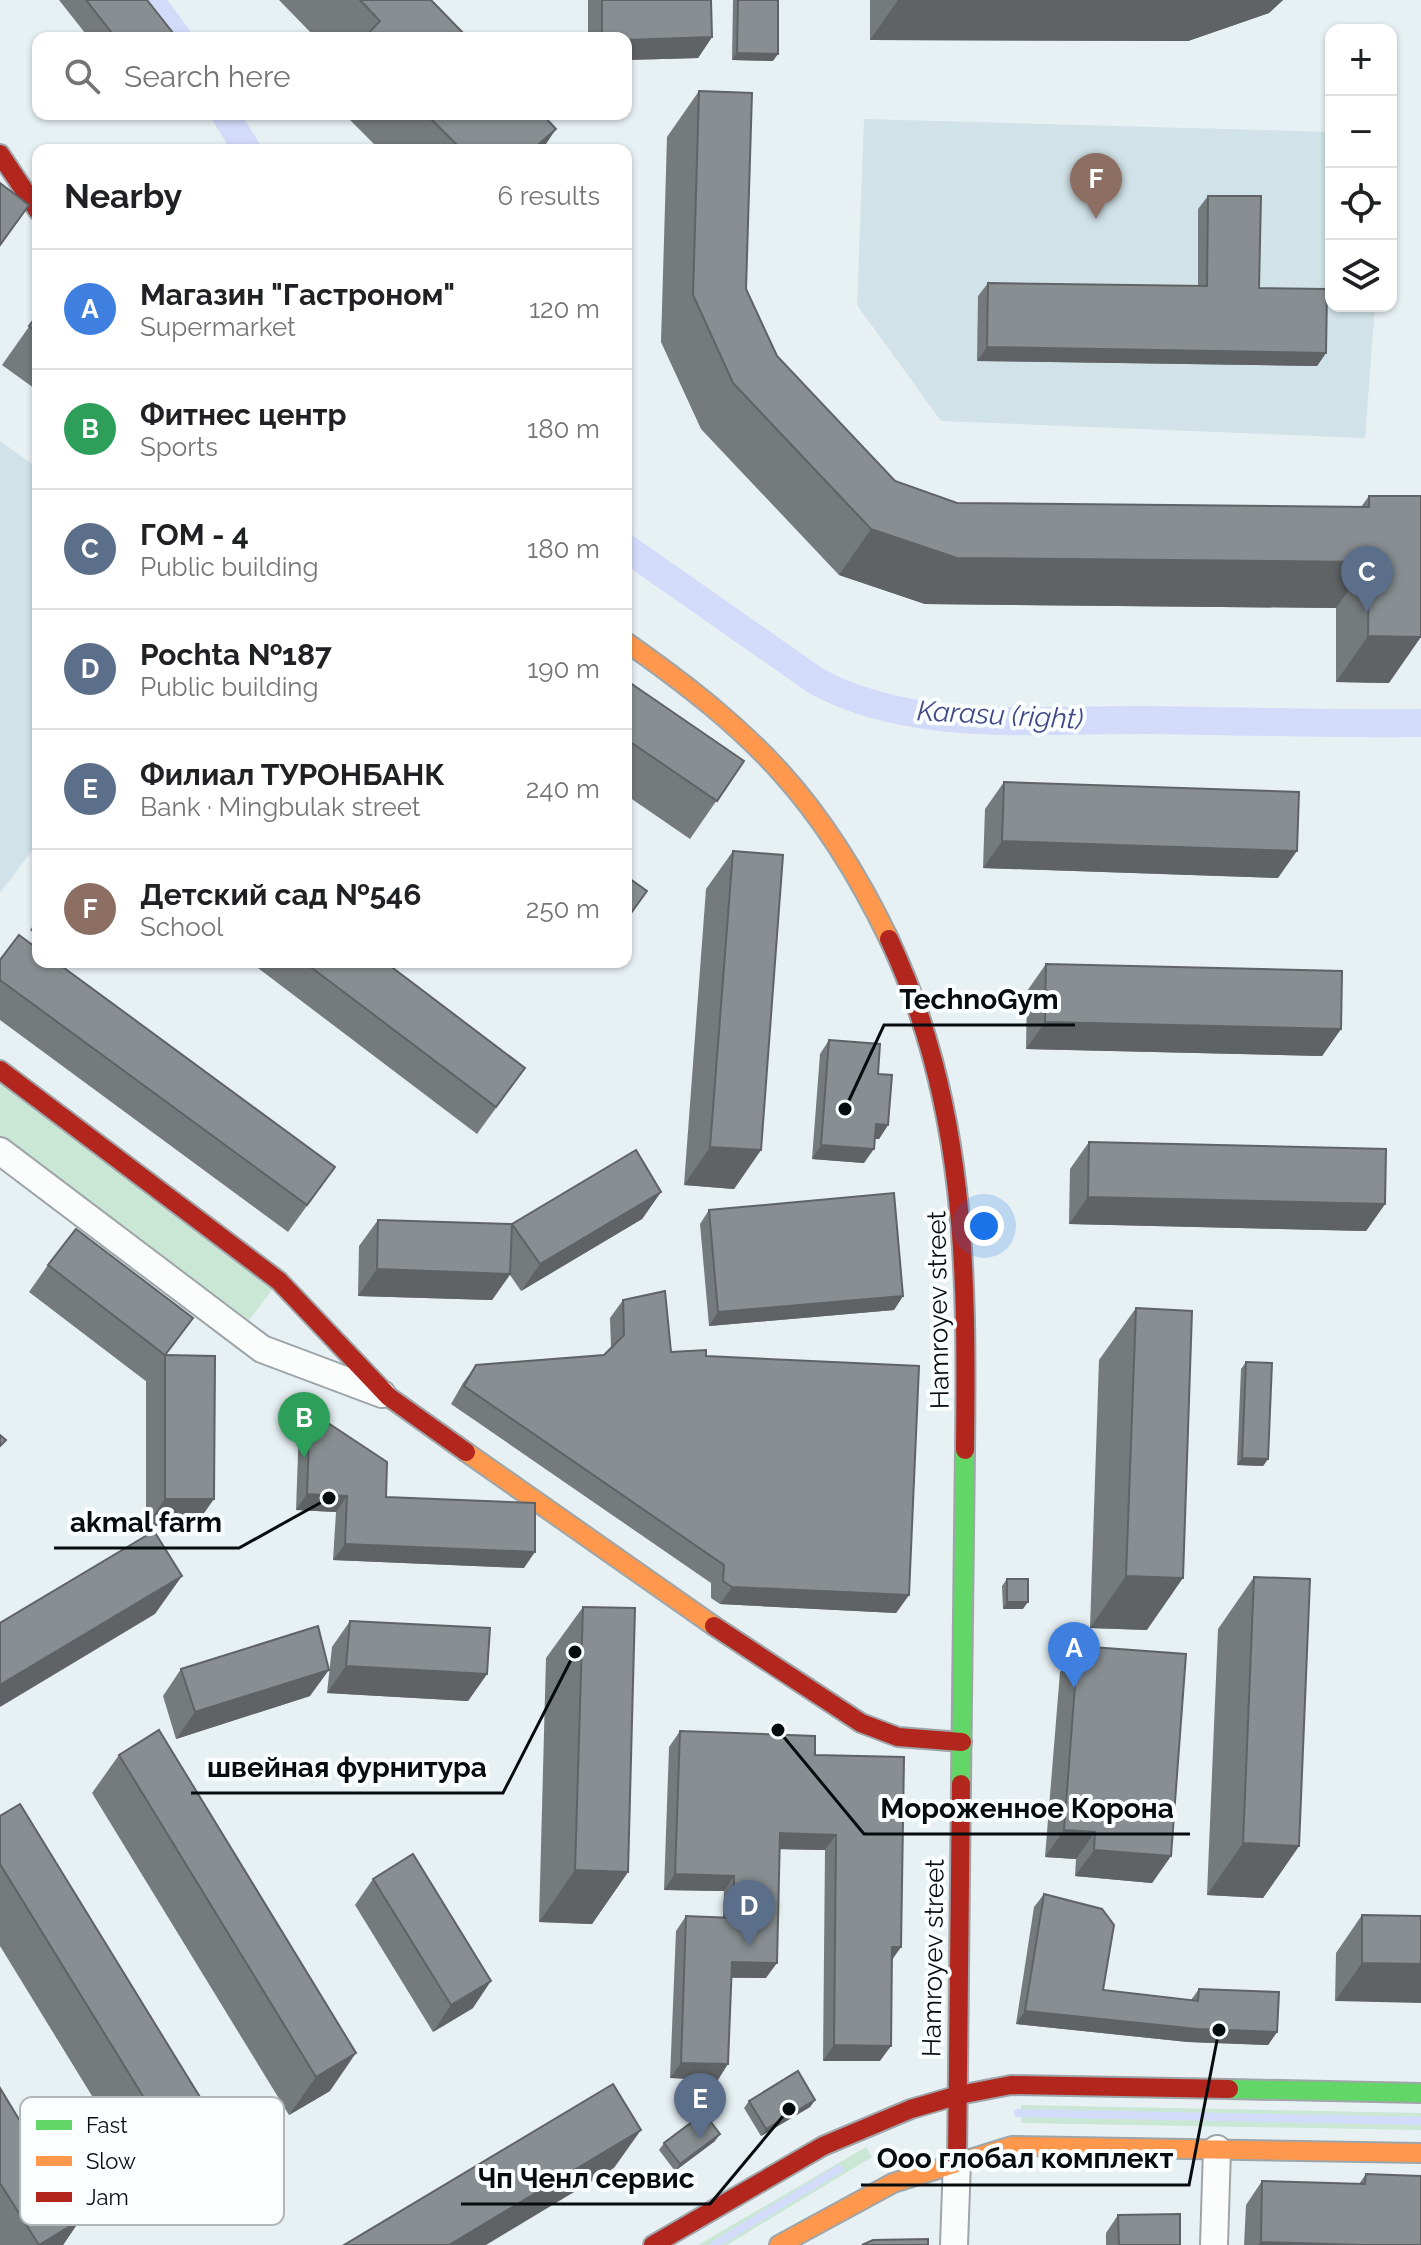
<!DOCTYPE html>
<html lang="en">
<head>
<meta charset="utf-8">
<style>
  body { margin:0; font-family:Raleway,sans-serif; background:#f2f2f2; color:#202124 }
  .controls { position:absolute; right:24px; top:24px; display:grid; overflow:hidden; border-radius:16px; box-shadow:0 2px 6px #0004 }
  .controls button { width:72px; height:72px; display:grid; place-items:center; padding:0; border:0; border-bottom:2px solid #e0e0e0; background:#fff; color:#202124; font:40px sans-serif }
  .you { position:absolute; left:984px; top:1226px; width:28px; height:28px; margin:-20px; border:6px solid #fff; border-radius:50%; background:#1a73e8; box-shadow:0 0 0 12px #1a73e833 }
  .badge { display:grid; place-items:center; width:52px; height:52px; border-radius:50%; background:#d93025; color:#fff; font-size:26px; font-weight:700 }
  .pin { position:absolute; translate:-50% -66px; filter:drop-shadow(0 2px 4px #0008) }
  .pin::after { content:''; position:absolute; top:42px; width:28px; height:24px; background:inherit; clip-path:polygon(0 0,100% 0,50% 100%) }
  .list { margin:0; padding:0; list-style:none }
  h2 { display:flex; justify-content:space-between; align-items:center; height:104px; margin:0; padding:0 32px; font-size:34px }
  h2 small { font-size:26px; font-weight:400; color:#757577 }
  .list li { display:grid; grid-template-columns:52px 1fr auto; gap:24px; align-items:center; box-sizing:border-box; height:120px; padding:0 32px; border-top:2px solid #e0e0e0 }
  .list b { display:block; font-size:30px; white-space:nowrap }
  .list p { margin:0; font-size:26px; white-space:nowrap; color:#757577 }
  .list em { font-size:26px; font-style:normal; color:#757577 }
  .icon { flex:none; width:44px; height:44px; fill:none; stroke:currentColor; stroke-width:2; stroke-linecap:round; stroke-linejoin:round }
  .map { position:relative; flex:none; width:1421px; height:2245px; overflow:hidden }
  .search { position:absolute; background:#fff; box-shadow:0 2px 6px #0004; left:32px; top:32px; width:600px; height:88px; display:flex; align-items:center; gap:20px; box-sizing:border-box; padding:0 28px; border-radius:16px; color:#757577; font-size:30px }
  .panel { position:absolute; background:#fff; box-shadow:0 2px 6px #0004; left:32px; top:144px; width:600px; height:824px; border-radius:16px }
  .map>svg:first-child { display:block }
</style>
</head>
<body>
<div class="map">
<svg width="1421" height="2245" viewBox="0 0 1421 2245">
  <rect width="100%" height="100%" fill="#e7f0f3"/>
  <g fill="#d1e3e8">
    <polygon points="864,119 1331,132 1331,306 1375,306 1365,438 941,421 857,305"/>
    <polygon points="0,441 38,468 38,843 0,893"/>
  </g>
  <g fill="#cae7d6">
    <polygon points="0,1070 279,1281 239,1333 0,1151"/>
    <polygon points="1021,2105 1421,2113 1421,2130 1021,2123"/>
    <polygon points="866,2147 872,2157 727,2245 698,2245"/>
  </g>
  <g fill="none" stroke-linecap="round" stroke-linejoin="round">
    <g stroke="#d3dbfa" stroke-width="8">
      <polyline points="1018,2113 1421,2121"/>
      <polyline points="714,2245 839,2169"/>
    </g>
    <g stroke="#d3dbfa" stroke-width="28">
      <polyline points="150,0 178,38"/>
      <polyline points="225,114 247,150"/>
      <path d="M626,548L816,681C913,734 1038,719 1146,720C1238,721 1329,724 1421,723"/>
    </g>
    <g stroke="#9ea5a8" stroke-width="30">
      <g id="street">
        <polyline points="0,1151 262,1349 382,1394"/>
        <polyline points="954,2245 957,2161"/>
        <polyline points="1214,2245 1217,2149"/>
      </g>
    </g>
    <g stroke="#9ea5a8" stroke-width="22">
      <g id="fast">
        <polyline points="961,1784 965,1450"/>
        <polyline points="1229,2089 1421,2093"/>
      </g>
    </g>
    <g stroke="#9ea5a8" stroke-width="22">
      <g id="slow">
        <path d="M626,642C753,731 821,798 889,939"/>
        <polyline points="466,1452 714,1626"/>
        <polyline points="779,2245 893,2183 1012,2146 1421,2153"/>
      </g>
    </g>
    <g stroke="#9ea5a8" stroke-width="22">
      <g id="jam">
        <polyline points="0,154 38,211"/>
        <path d="M889,939C967,1105 967,1272 965,1450"/>
        <polyline points="0,1070 279,1281 389,1397 466,1452"/>
        <polyline points="714,1626 861,1723 898,1737 962,1742"/>
        <polyline points="957,2161 961,1784"/>
        <polyline points="653,2245 823,2146 911,2109 959,2095 1011,2085 1229,2089"/>
      </g>
    </g>
    <use href="#street" stroke="#fbfdfd" stroke-width="26"/>
    <use href="#fast" stroke="#63d668" stroke-width="18"/>
    <use href="#slow" stroke="#ff974d" stroke-width="18"/>
    <use href="#jam" stroke="#b3261e" stroke-width="18"/>
  </g>
  <g fill="#757a7d">
    <polygon points="59,0 147,0 177,38 89,38"/>
    <polygon points="279,0 431,0 468,38 316,38"/>
    <polygon points="588,0 711,0 712,37 698,58 626,60 626,38 588,38"/>
    <polygon points="733,0 778,0 773,61 732,60"/>
    <polygon points="870,0 1283,0 1269,13 1188,41 870,40"/>
    <polygon points="699,91 746,289 777,356 895,481 957,503 1361,507 1369,496 1389,683 1336,682 1336,608 925,604 839,575 701,429 661,342 667,137"/>
    <polygon points="149,114 160,114 153,119"/>
    <polygon points="344,114 542,114 542,150 380,150"/>
    <polygon points="1208,196 1259,288 1326,353 1317,366 977,361 978,296 988,283 1198,286 1198,209"/>
    <polygon points="38,314 38,391 2,365"/>
    <polygon points="626,680 744,761 690,839 626,795"/>
    <polygon points="1004,782 1278,878 983,868 985,809"/>
    <polygon points="733,851 761,1150 734,1189 684,1185 706,889"/>
    <polygon points="38,919 38,937 30,930"/>
    <polygon points="0,960 335,1167 288,1232 0,1020"/>
    <polygon points="250,962 385,962 525,1068 477,1134"/>
    <polygon points="587,962 597,962 593,967"/>
    <polygon points="1046,964 1341,1029 1322,1056 1026,1049 1027,991"/>
    <polygon points="829,1040 878,1074 888,1125 879,1139 875,1139 864,1163 812,1159 820,1054"/>
    <polygon points="1089,1142 1385,1204 1366,1231 1069,1224 1070,1169"/>
    <polygon points="661,1192 642,1219 521,1291 510,1275 492,1300 358,1296 359,1246 378,1220 512,1224"/>
    <polygon points="709,1210 903,1296 894,1310 709,1326 700,1224"/>
    <polygon points="48,1265 166,1355 195,1526 146,1526 146,1382 150,1378 147,1382 29,1292"/>
    <polygon points="623,1300 671,1352 706,1356 909,1595 896,1613 720,1604 711,1598 711,1583 451,1404 463,1383 476,1365 604,1355 611,1348 610,1318"/>
    <polygon points="1136,1308 1147,1630 1090,1628 1099,1360"/>
    <polygon points="1246,1362 1268,1459 1263,1466 1237,1465 1241,1369"/>
    <polygon points="310,1411 386,1497 524,1568 333,1560 336,1512 296,1510 299,1427"/>
    <polygon points="1254,1577 1299,1846 1263,1898 1207,1895 1218,1629"/>
    <polygon points="1007,1579 1023,1609 1003,1609 1002,1586"/>
    <polygon points="583,1607 628,1872 592,1924 539,1922 546,1658"/>
    <polygon points="350,1621 487,1674 468,1701 327,1693 332,1647"/>
    <polygon points="1078,1646 1171,1856 1152,1883 1075,1876 1076,1859 1045,1857 1060,1672"/>
    <polygon points="181,1669 310,1696 176,1739 163,1696"/>
    <polygon points="680,1731 815,1755 901,1947 892,1960 880,2061 823,2061 825,1850 780,1849 766,1978 731,1978 718,2080 670,2078 676,1931 686,1916 723,1917 724,1891 664,1890 669,1747"/>
    <polygon points="119,1755 330,2091 289,2115 92,1793"/>
    <polygon points="0,1816 222,2133 196,2171 154,2197 0,1946"/>
    <polygon points="373,1879 473,2008 433,2032 355,1905"/>
    <polygon points="1044,1894 1103,1990 1191,2000 1199,1989 1277,2032 1268,2045 1188,2042 1016,2024 1034,1907"/>
    <polygon points="1362,1915 1421,1916 1335,2001 1336,1953"/>
    <polygon points="0,2088 80,2220 63,2245 0,2245"/>
    <polygon points="815,2100 810,2107 761,2136 744,2108 749,2101"/>
    <polygon points="715,2141 675,2171 659,2150 664,2143"/>
    <polygon points="1366,2174 1421,2245 1244,2245 1246,2205 1262,2181 1359,2184"/>
    <polygon points="1118,2215 1180,2245 1106,2245 1106,2233"/>
  </g>
  <g fill="#5f6366">
    <polygon points="898,0 1283,0 1269,13 1188,41 870,40"/>
    <polygon points="712,37 698,58 626,60 626,40"/>
    <polygon points="737,53 778,54 773,61 732,60"/>
    <polygon points="556,129 542,150 532,150"/>
    <polygon points="987,347 1326,353 1317,366 977,361"/>
    <polygon points="871,529 1369,562 1336,608 925,604 839,575"/>
    <polygon points="1368,636 1421,637 1389,683 1336,682"/>
    <polygon points="1002,841 1297,851 1278,878 983,868"/>
    <polygon points="1045,1022 1341,1029 1322,1056 1026,1049"/>
    <polygon points="876,1124 888,1125 879,1139 866,1138"/>
    <polygon points="821,1145 874,1149 864,1163 812,1159"/>
    <polygon points="710,1147 761,1150 734,1189 684,1185"/>
    <polygon points="661,1192 642,1219 521,1291 540,1264"/>
    <polygon points="1088,1197 1385,1204 1366,1231 1069,1224"/>
    <polygon points="377,1269 510,1274 492,1300 358,1296"/>
    <polygon points="903,1296 894,1310 709,1326 718,1312"/>
    <polygon points="1242,1458 1268,1459 1263,1466 1237,1465"/>
    <polygon points="307,1494 347,1496 336,1512 296,1510"/>
    <polygon points="165,1499 214,1499 195,1526 146,1526"/>
    <polygon points="345,1544 535,1552 524,1568 333,1560"/>
    <polygon points="182,1576 155,1614 0,1707 0,1685"/>
    <polygon points="1126,1576 1183,1578 1147,1630 1090,1628"/>
    <polygon points="732,1587 909,1595 896,1613 720,1604"/>
    <polygon points="1007,1602 1028,1602 1023,1609 1003,1609"/>
    <polygon points="346,1666 487,1674 468,1701 327,1693"/>
    <polygon points="329,1670 310,1696 176,1739 195,1712"/>
    <polygon points="1064,1830 1095,1832 1076,1859 1045,1857"/>
    <polygon points="780,1833 836,1835 825,1850 770,1849"/>
    <polygon points="1243,1843 1299,1846 1263,1898 1207,1895"/>
    <polygon points="1094,1850 1171,1856 1152,1883 1075,1876"/>
    <polygon points="575,1870 628,1872 592,1924 539,1922"/>
    <polygon points="675,1874 734,1876 724,1891 664,1890"/>
    <polygon points="892,1947 901,1947 890,1962"/>
    <polygon points="732,1962 777,1963 766,1978 721,1977"/>
    <polygon points="1362,1963 1421,1964 1421,2003 1335,2001"/>
    <polygon points="491,1981 473,2008 433,2032 451,2005"/>
    <polygon points="1025,2011 1277,2032 1268,2045 1188,2042 1016,2024"/>
    <polygon points="834,2045 891,2046 880,2061 823,2061"/>
    <polygon points="356,2053 330,2091 289,2115 316,2077"/>
    <polygon points="681,2063 728,2064 718,2080 670,2078"/>
    <polygon points="815,2100 810,2107 761,2136 766,2129"/>
    <polygon points="641,2130 614,2168 486,2245 449,2245"/>
    <polygon points="222,2133 196,2171 154,2197 181,2158"/>
    <polygon points="720,2134 715,2141 675,2171 680,2164"/>
    <polygon points="80,2220 63,2245 39,2245"/>
    <polygon points="1261,2242 1363,2245 1258,2245"/>
  </g>
  <g fill="#888e91" stroke="#5f6366" stroke-width="2">
    <polygon points="86,0 147,0 177,38 116,38"/>
    <polygon points="360,0 431,0 468,38 364,38 380,21"/>
    <polygon points="602,0 711,0 712,37 626,40 626,38 602,38"/>
    <polygon points="738,0 778,0 778,54 737,53"/>
    <polygon points="699,91 752,93 746,289 777,356 895,481 957,503 1369,507 1369,496 1421,496 1421,637 1368,636 1369,562 957,558 871,529 733,383 693,295"/>
    <polygon points="426,114 542,114 556,129 532,150 462,150"/>
    <polygon points="0,183 29,205 0,245"/>
    <polygon points="1208,196 1261,196 1259,288 1327,289 1326,353 987,347 988,283 1207,286"/>
    <polygon points="38,314 38,333 29,326"/>
    <polygon points="626,680 744,761 717,801 626,739"/>
    <polygon points="1004,782 1299,792 1297,851 1002,841"/>
    <polygon points="733,851 783,855 761,1150 710,1147"/>
    <polygon points="626,876 647,891 626,920"/>
    <polygon points="19,935 38,949 38,962 56,962 335,1167 307,1205 0,980 0,960"/>
    <polygon points="304,962 385,962 525,1068 496,1107"/>
    <polygon points="1046,964 1342,971 1341,1029 1045,1022"/>
    <polygon points="829,1040 880,1044 878,1074 892,1075 888,1125 876,1124 874,1149 821,1145"/>
    <polygon points="1089,1142 1386,1149 1385,1204 1088,1197"/>
    <polygon points="636,1150 661,1192 540,1264 512,1224"/>
    <polygon points="894,1193 903,1296 718,1312 709,1210"/>
    <polygon points="378,1220 512,1224 510,1274 377,1269"/>
    <polygon points="76,1229 193,1318 165,1355 48,1265"/>
    <polygon points="665,1291 671,1352 706,1350 706,1356 919,1366 909,1595 732,1587 723,1581 724,1565 464,1386 476,1365 604,1355 624,1335 623,1300"/>
    <polygon points="1136,1308 1192,1311 1183,1578 1126,1576"/>
    <polygon points="165,1355 215,1356 214,1499 165,1499"/>
    <polygon points="1246,1362 1272,1363 1268,1459 1242,1458"/>
    <polygon points="310,1411 387,1462 386,1497 535,1503 535,1552 345,1544 347,1496 307,1494"/>
    <polygon points="0,1435 6,1440 0,1446"/>
    <polygon points="154,1531 182,1576 0,1685 0,1623"/>
    <polygon points="1254,1577 1310,1579 1299,1846 1243,1843"/>
    <rect x="1007" y="1579" width="21" height="23"/>
    <polygon points="583,1607 635,1608 628,1872 575,1870"/>
    <polygon points="350,1621 490,1628 487,1674 346,1666"/>
    <polygon points="318,1626 329,1670 195,1712 181,1669"/>
    <polygon points="1078,1646 1186,1654 1171,1856 1094,1850 1095,1832 1064,1830"/>
    <polygon points="159,1730 356,2053 316,2077 119,1755"/>
    <polygon points="680,1731 815,1736 815,1755 904,1757 901,1947 892,1947 891,2046 834,2045 836,1835 780,1833 777,1963 732,1962 728,2064 681,2063 686,1916 734,1918 734,1876 675,1874"/>
    <polygon points="20,1804 222,2133 181,2158 0,1864 0,1816"/>
    <polygon points="413,1854 491,1981 451,2005 373,1879"/>
    <polygon points="1044,1894 1102,1909 1114,1925 1103,1990 1198,2001 1199,1989 1279,1992 1277,2032 1197,2029 1025,2011"/>
    <polygon points="1362,1915 1421,1916 1421,1964 1362,1963"/>
    <polygon points="798,2071 815,2100 766,2129 749,2101"/>
    <polygon points="613,2084 641,2130 449,2245 344,2245"/>
    <polygon points="0,2088 80,2220 39,2245 0,2183"/>
    <polygon points="704,2113 720,2134 680,2164 664,2143"/>
    <polygon points="1366,2174 1421,2176 1421,2245 1363,2245 1261,2242 1262,2181 1365,2184"/>
    <polygon points="1180,2214 1180,2245 1119,2245 1118,2215"/>
    <polygon points="928,2239 928,2245 862,2245 873,2240"/>
  </g>
  <g text-anchor="middle" dominant-baseline="central" stroke-width="8" stroke-linejoin="round" paint-order="stroke">
    <g font-size="26" fill="#070d0e" stroke="#fafeff">
      <text transform="translate(938 1310) rotate(-91)">Hamroyev street</text>
      <text transform="translate(933 1958) rotate(-89)">Hamroyev street</text>
    </g>
    <g font-size="28" font-style="italic" fill="#434988" stroke="#fafeff">
      <text transform="translate(1000 715) rotate(3)">Karasu (right)</text>
    </g>
  </g>
  <rect x="20" y="2097" width="264" height="128" rx="12" fill="#fafeff" stroke="#b1b6b7" stroke-width="2"/>
  <rect x="36" y="2120" width="36" height="10" fill="#63d668"/>
  <rect x="36" y="2156" width="36" height="10" fill="#ff974d"/>
  <rect x="36" y="2192" width="36" height="10" fill="#b3261e"/>
  <g font-size="22" fill="#070d0e">
    <text x="86" y="2133">Fast</text>
    <text x="86" y="2169">Slow</text>
    <text x="86" y="2205">Jam</text>
  </g>
  <path fill="none" stroke="#070d0e" stroke-width="3" d="M845 1109L884 1025H1075M329 1498L239 1548H54M575 1652L503 1793H191M778 1730L864 1834H1190M1219 2030L1189 2185H861M789 2109L710 2204H461"/>
  <g fill="#070d0e" stroke="#fafeff" stroke-width="3">
    <circle cx="845" cy="1109" r="8"/>
    <circle cx="329" cy="1498" r="8"/>
    <circle cx="575" cy="1652" r="8"/>
    <circle cx="778" cy="1730" r="8"/>
    <circle cx="1219" cy="2030" r="8"/>
    <circle cx="789" cy="2109" r="8"/>
  </g>
  <g font-size="28" text-anchor="middle" font-weight="bold" fill="#070d0e" stroke="#fafeff" stroke-width="8" stroke-linejoin="round" paint-order="stroke">
    <text x="979" y="1009">TechnoGym</text>
    <text x="146" y="1532">akmal farm</text>
    <text x="347" y="1777">швейная фурнитура</text>
    <text x="1027" y="1818">Мороженное Корона</text>
    <text x="1025" y="2168">Ооо глобал комплект</text>
    <text x="586" y="2188">Чп Ченл сервис</text>
  </g>
</svg>
<div class="controls">
<button>+</button>
<button>−</button>
<button><svg class="icon" aria-label="locate" viewBox="0 0 24 24"><circle cx="12" cy="12" r="6"/><path d="M12 2v4M12 18v4M2 12h4M18 12h4"/></svg></button>
<button><svg class="icon" aria-label="layers" viewBox="0 0 24 24"><path d="M12 4l9 5-9 5-9-5zM3 14l9 5 9-5"/></svg></button>
</div>
<div class="you"></div>
<div class="pin badge" style="left:1074px;top:1688px;background:#3f7fe0">A</div>
<div class="pin badge" style="left:304px;top:1458px;background:#2e9e5b">B</div>
<div class="pin badge" style="left:1367px;top:612px;background:#5c6f8a">C</div>
<div class="pin badge" style="left:749px;top:1946px;background:#5c6f8a">D</div>
<div class="pin badge" style="left:700px;top:2139px;background:#5c6f8a">E</div>
<div class="pin badge" style="left:1096px;top:219px;background:#8d6e63">F</div>
<div class="search"><svg class="icon" aria-label="search" viewBox="0 0 24 24"><circle cx="10" cy="10" r="6"/><path d="M15 15l6 6"/></svg>Search here</div>
<section class="panel">
<h2>Nearby<small>6 results</small></h2>
<ul class="list">
<li><span class="badge" style="background:#3f7fe0">A</span><div><b>Магазин &quot;Гастроном&quot;</b><p>Supermarket</p></div><em>120 m</em></li>
<li><span class="badge" style="background:#2e9e5b">B</span><div><b>Фитнес центр</b><p>Sports</p></div><em>180 m</em></li>
<li><span class="badge" style="background:#5c6f8a">C</span><div><b>ГОМ - 4</b><p>Public building</p></div><em>180 m</em></li>
<li><span class="badge" style="background:#5c6f8a">D</span><div><b>Pochta №187</b><p>Public building</p></div><em>190 m</em></li>
<li><span class="badge" style="background:#5c6f8a">E</span><div><b>Филиал ТУРОНБАНК</b><p>Bank · Mingbulak street</p></div><em>240 m</em></li>
<li><span class="badge" style="background:#8d6e63">F</span><div><b>Детский сад №546</b><p>School</p></div><em>250 m</em></li>
</ul>
</section>
</div>
</body>
</html>
